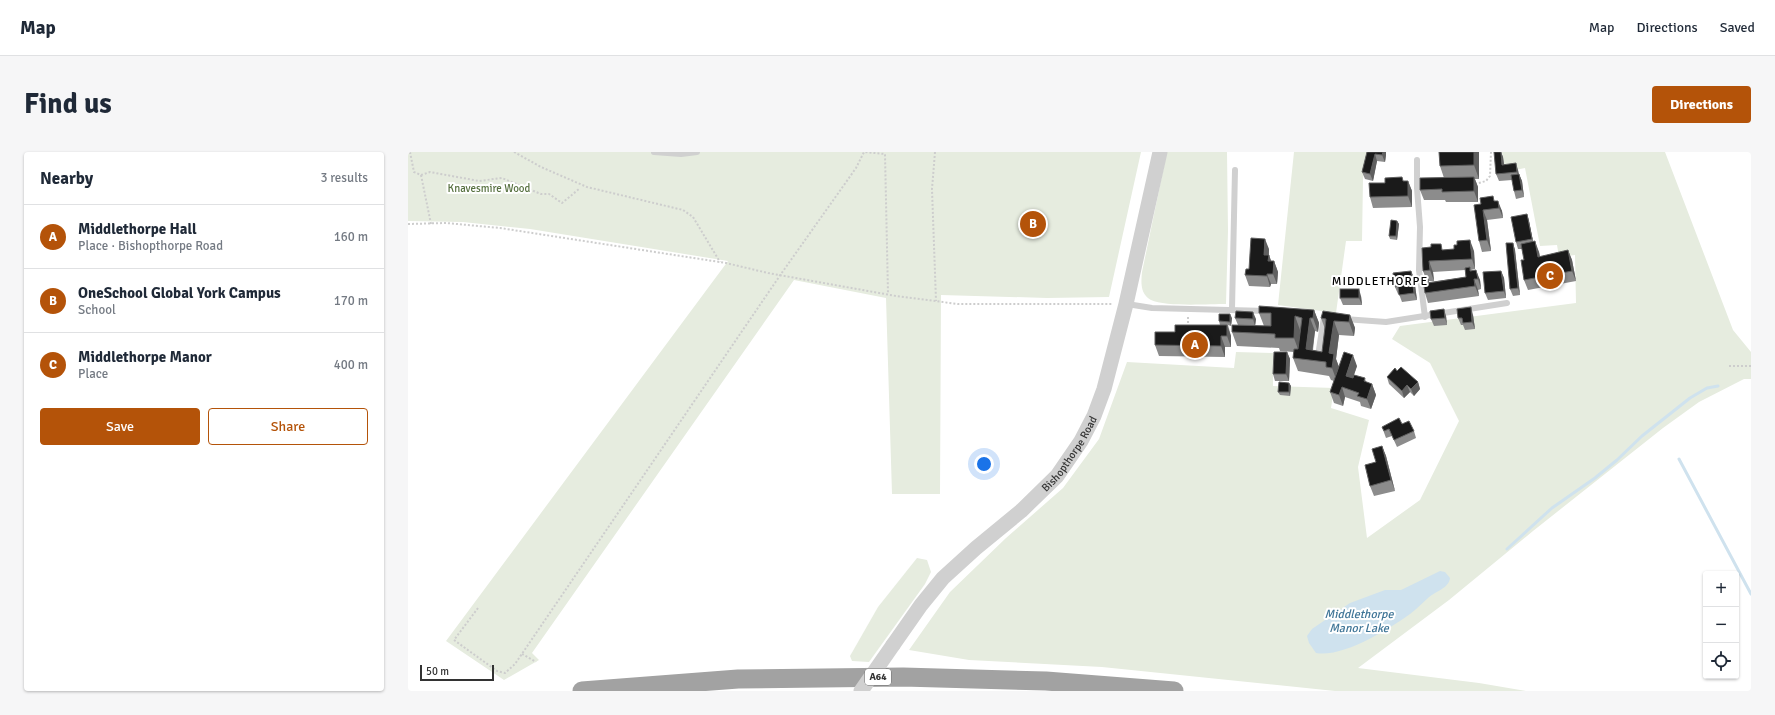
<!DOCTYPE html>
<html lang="en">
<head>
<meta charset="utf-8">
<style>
  body { margin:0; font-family:Signika,sans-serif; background:#f6f6f7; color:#1f2937 }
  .controls { position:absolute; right:12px; bottom:12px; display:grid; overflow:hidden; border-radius:4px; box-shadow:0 1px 3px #0004 }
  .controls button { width:36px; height:36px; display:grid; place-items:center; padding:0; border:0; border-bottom:1px solid #e0e1e3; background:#fff; color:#1f2937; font:20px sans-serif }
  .scale { position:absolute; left:12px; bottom:10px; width:74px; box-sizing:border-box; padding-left:4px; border:2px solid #333; border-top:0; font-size:11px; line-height:14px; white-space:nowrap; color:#333; -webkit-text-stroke:3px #fff; paint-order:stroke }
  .you { position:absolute; left:576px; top:312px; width:14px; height:14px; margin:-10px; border:3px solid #fff; border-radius:50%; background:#1a73e8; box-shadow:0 0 0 6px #1a73e833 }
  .badge { display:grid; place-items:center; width:26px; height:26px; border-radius:50%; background:#b45309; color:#fff; font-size:13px; font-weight:700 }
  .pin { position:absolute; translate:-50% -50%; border:2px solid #fff; box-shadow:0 1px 4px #0006 }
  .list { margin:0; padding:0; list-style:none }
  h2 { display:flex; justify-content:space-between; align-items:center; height:52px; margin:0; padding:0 16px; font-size:17px }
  h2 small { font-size:13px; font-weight:400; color:#747a83 }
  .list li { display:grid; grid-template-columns:26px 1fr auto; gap:12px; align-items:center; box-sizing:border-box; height:64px; padding:0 16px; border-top:1px solid #e0e1e3 }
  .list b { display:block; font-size:15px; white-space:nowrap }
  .list p { margin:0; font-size:13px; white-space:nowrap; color:#747a83 }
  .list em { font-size:13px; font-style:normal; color:#747a83 }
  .actions { display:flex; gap:8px; padding:12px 16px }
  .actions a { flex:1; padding:9px 0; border:1px solid #b45309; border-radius:4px; text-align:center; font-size:14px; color:#b45309 }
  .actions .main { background:#b45309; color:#fff }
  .icon { flex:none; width:22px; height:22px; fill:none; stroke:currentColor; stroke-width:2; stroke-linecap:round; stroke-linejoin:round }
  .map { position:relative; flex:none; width:1343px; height:539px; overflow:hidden; border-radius:4px }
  header { display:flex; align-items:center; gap:24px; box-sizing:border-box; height:56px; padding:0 20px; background:#fff; border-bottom:1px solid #e0e1e3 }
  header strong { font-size:19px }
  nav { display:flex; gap:22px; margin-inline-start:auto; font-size:14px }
  .intro { display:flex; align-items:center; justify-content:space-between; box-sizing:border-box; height:96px; padding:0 24px }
  h1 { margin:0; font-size:28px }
  .button { padding:10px 18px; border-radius:4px; background:#b45309; color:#fff; font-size:14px; font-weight:700 }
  main { display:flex; gap:24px; padding:0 24px }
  aside { flex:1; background:#fff; border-radius:4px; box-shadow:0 1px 3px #0004 }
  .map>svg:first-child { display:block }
</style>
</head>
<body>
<header>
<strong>Map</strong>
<nav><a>Map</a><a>Directions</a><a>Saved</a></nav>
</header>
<div class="intro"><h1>Find us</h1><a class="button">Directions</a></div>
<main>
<aside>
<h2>Nearby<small>3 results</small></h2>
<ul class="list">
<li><span class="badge">A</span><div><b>Middlethorpe Hall</b><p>Place · Bishopthorpe Road</p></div><em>160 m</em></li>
<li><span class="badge">B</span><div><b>OneSchool Global York Campus</b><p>School</p></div><em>170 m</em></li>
<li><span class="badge">C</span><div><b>Middlethorpe Manor</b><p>Place</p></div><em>400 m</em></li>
</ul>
<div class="actions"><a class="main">Save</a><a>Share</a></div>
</aside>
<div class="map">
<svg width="1343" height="539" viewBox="0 0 1343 539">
  <rect width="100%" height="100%" fill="#fff"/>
  <g fill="#e6ecdf">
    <polygon points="0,0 733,0 701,145 639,146 533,143 532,342 484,342 478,146 386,128 124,501 131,508 96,528 38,489 320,109 122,77 55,70 0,69"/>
    <path d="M759,0H819L820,79L818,152C801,152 757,155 743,148C732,142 733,130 734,120Z"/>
    <polygon points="886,0 959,0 955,27 954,89 938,89 928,161 870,153"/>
    <polygon points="1094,0 1257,0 1325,178 1343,200 1343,227 1336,227 1291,250 1255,276 1125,379 1041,448 950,516 1071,531 1118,539 927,539 694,515 561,508 501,498 542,440 598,386 655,336 691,287 719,210 826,216 828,200 865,201 865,234 926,236 923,256 961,268 950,315 959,386 1012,348 1051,269 1022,211 984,187 992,174 1168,151 1167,103 1151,105 1149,93 1132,94 1117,16 1097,20"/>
    <polygon points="509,406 519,408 523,420 517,432 461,510 444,509 442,504 470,455"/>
  </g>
  <path fill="#cfe2ee" d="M1032,419L1037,420L1042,426C1041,436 1028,439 1020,446C1014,451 1009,457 1002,462C981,477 935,506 908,501L901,491L899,484L904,477L942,451L977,438H993Z"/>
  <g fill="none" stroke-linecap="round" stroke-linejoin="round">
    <g stroke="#cfe2ee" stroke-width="3">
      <polyline points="1271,307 1343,442"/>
      <polyline points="1099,397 1144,356 1187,326 1209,308 1234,284 1282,246 1299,236 1310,234"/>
    </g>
    <g stroke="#cdcdcd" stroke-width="2" stroke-dasharray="2 2" stroke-linecap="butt">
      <polyline points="2,0 6,20 13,23 22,20 71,29 94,26 133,42 141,42 154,51 171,37"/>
      <polyline points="106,0 133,15 179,35 275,58 285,65 312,110"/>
      <polyline points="527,0 524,37 528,149"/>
      <polyline points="13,23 23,72"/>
      <polyline points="1067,32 1078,29 1082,24 1083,0"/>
      <polyline points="0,72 38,71 92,76 318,111 360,121 488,144 550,152 705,152"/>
      <polyline points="780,165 780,173"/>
      <polyline points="1321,214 1343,214"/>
      <polyline points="70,456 46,488 89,519 97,521 107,512 373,122 448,16 456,0 477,2 480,142"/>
      <polyline points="114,502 128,510"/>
    </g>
    <g stroke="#d0d0d0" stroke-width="6">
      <polyline points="246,0 273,2 289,0"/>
      <polyline points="1009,8 1009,36 1012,75 1011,118 1017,165"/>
      <polyline points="719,152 744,156 859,159"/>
      <polyline points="824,157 827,18"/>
      <polyline points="936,167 978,170 1099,151"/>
      <polyline points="910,204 916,165"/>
    </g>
    <path stroke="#d0d0d0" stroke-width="15" id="s1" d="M485,493L513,453L535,426L568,396L613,359L649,324L673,289L686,264L696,237L718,152L752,0"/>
    <polyline stroke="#a2a2a2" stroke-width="19" points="174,539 330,527 495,525 638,529 766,539"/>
    <polyline stroke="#d0d0d0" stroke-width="15" points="453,539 485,493"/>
  </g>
  <g fill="#8c8c8c" fill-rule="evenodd">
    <polygon points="959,0 978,0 978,3 977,10 969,9 965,29 957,27 954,20"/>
    <polygon points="1031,0 1071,0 1071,27 1067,27 1070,35 1070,50 1038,50 1037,48 1016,48 1012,38 1036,26 1032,14"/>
    <polygon points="1086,0 1093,0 1095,5 1096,12 1110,18 1111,22 1114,29 1116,45 1108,47 1106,39 1104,28 1091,29 1088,22"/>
    <polygon points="1000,29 1004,39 1004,55 965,56 962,45 977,31"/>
    <polygon points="1087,49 1094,59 1095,66 1079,68 1083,99 1074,100 1071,89 1073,52"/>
    <polygon points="1119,62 1121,69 1125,89 1131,100 1132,105 1160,98 1164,108 1168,129 1120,138 1116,128 1116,108 1114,97 1110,97 1108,90"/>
    <polygon points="989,69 991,72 989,88 982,87 981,84"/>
    <polygon points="1105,91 1107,98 1112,143 1105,144 1102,137"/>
    <path d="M1014,96L1035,98L1066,99L1067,117L1063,118L1072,128L1073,137L1070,138L1071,144L1020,151L1017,141L1018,127L1015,119ZM1057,118L1058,125L1021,130V129H1026L1025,120Z"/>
    <polygon points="861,97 861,103 863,109 866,109 870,120 869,132 863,132 862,135 841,134 837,123 841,117"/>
    <polygon points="1003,119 1006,126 1009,148 994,150 991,142 990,142 987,135"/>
    <polygon points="1093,119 1096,126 1098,146 1080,148 1077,141"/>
    <polygon points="953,144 954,153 935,153 932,146"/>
    <polygon points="906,158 911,171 910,180 907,179 905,198 914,200 917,177 913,166 942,163 947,176 946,184 931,183 928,207 931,215 949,214 946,223 957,226 958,230 964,232 968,243 963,257 953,254 952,250 937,245 935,254 926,251 922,240 926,229 923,228 921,224 890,219 885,206 886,200 872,199 871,196 829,194 824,180 830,173 827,166 848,167 847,174 856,174 851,161"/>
    <polygon points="1065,163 1067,177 1057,178 1055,173 1053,173 1050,166"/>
    <polygon points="1038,164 1039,173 1026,174 1023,167"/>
    <polygon points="824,166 823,174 820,173 823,184 823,195 817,195 817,205 751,204 747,193 767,180 812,173 811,169"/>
    <polygon points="879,200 882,207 881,229 867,229 865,222"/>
    <polygon points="989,219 1010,230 1012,237 1006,244 1002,240 996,246 981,232 979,225"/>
    <polygon points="881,231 883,234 882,244 872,243 870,240"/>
    <polygon points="994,272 1006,279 1008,286 989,295 984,284 978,286 974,275"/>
    <polygon points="974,294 978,304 987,339 966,344 962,334 968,310"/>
  </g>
  <g fill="#5f5f5f">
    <polygon points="975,0 978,0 978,3 977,10 974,3"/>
    <polygon points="1066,0 1071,0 1071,27 1066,13"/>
    <polygon points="1093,0 1095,5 1097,20 1094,13"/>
    <polygon points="967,2 969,9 965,29 962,22"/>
    <polygon points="1108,11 1110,18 1111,27 1109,20"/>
    <polygon points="1111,22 1114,29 1116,45 1114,38"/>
    <polygon points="1066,25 1070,35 1070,50 1066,39"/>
    <polygon points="1000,29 1004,39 1004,55 1000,44"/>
    <polygon points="1090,49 1094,59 1095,66 1091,56"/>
    <polygon points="1075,58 1079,68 1083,99 1079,88"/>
    <polygon points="1119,62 1121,69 1126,94 1124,87"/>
    <polygon points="989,69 991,72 989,88 988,84"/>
    <polygon points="857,87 861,97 860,113 856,103"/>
    <polygon points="1062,88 1066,99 1067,117 1064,107"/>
    <polygon points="1127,89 1131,100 1134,116 1130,105"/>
    <polygon points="1105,91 1107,98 1112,143 1110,136"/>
    <polygon points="1160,98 1164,108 1168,129 1164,119"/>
    <polygon points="861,103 865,114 860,109"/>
    <polygon points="866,109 870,120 869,132 865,122"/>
    <polygon points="1021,109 1025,120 1026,129 1022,118"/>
    <polygon points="1068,118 1072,128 1073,137 1070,127"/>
    <polygon points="1003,119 1006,126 1009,148 1006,141"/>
    <polygon points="1093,119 1096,126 1098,146 1096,139"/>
    <polygon points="859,122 863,132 862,135 859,124"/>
    <polygon points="1066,127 1070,138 1071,144 1067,134"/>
    <polygon points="951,137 953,144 954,153 951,146"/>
    <polygon points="1063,155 1065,163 1067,177 1064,170"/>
    <polygon points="1036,157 1038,164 1039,173 1037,166"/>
    <polygon points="906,158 911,171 910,180 905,166"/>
    <polygon points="845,160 848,167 847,174 845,167"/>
    <polygon points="822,162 824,166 823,174 822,170"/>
    <polygon points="942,163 947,176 946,184 941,170"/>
    <polygon points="887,164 892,178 891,200 886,186"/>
    <polygon points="902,166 907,179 903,208 898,197"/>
    <polygon points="926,169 931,183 928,207 931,215 929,230 924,216 921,201"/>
    <polygon points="819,173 823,184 823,195 819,184"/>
    <polygon points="813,184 817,195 817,205 813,194"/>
    <polygon points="879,200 882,207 881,229 878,222"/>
    <polygon points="945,203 949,214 942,234 938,224"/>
    <polygon points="1010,230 1012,237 1006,244 1003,237"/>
    <polygon points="881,231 883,234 882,244 881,240"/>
    <polygon points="964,232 968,243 963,257 959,247"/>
    <polygon points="999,233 1002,240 996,246 994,239"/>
    <polygon points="934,235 937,245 935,254 931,243"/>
    <polygon points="974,294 978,304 987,339 983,328"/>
  </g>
  <g fill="#1a1a1a" stroke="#5f5f5f">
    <polygon points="959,0 975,0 974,3 967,2 962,22 954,20"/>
    <polygon points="1031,0 1066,0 1066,13 1032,14"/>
    <polygon points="1086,0 1093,0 1094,13 1108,11 1109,20 1088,22"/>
    <polygon points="1111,22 1114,38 1106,39 1103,23"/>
    <polygon points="994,25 995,29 1000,29 1000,44 962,45 961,31 977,31 977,26"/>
    <polygon points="1066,25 1066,39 1034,40 1034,37 1012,38 1012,26"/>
    <polygon points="1085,44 1086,49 1090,49 1091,56 1075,58 1079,88 1071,89 1066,53 1073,52 1072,46"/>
    <polygon points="1119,62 1124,87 1108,90 1103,65"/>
    <polygon points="983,68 989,69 988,84 981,84"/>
    <polygon points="843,86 857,87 856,103 861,103 860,109 866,109 865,122 859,122 859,124 837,123 838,117 841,117"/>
    <polygon points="1062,88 1064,107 1021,109 1022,118 1015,119 1014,96 1023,95 1023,92 1033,92 1034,98 1046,97 1046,93 1049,93 1049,89"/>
    <polygon points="1127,89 1130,105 1160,98 1164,119 1116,128 1113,108 1116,108 1113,92"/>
    <polygon points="1098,91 1105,91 1110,136 1102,137"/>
    <polygon points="1062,115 1062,119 1068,118 1070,127 1066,127 1067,134 1017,141 1015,128 1020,127 1020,131 1058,125 1057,116"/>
    <polygon points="1003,119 1006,141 991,143 990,134 987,135 985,121"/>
    <polygon points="1093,119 1096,139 1077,141 1075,120"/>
    <rect x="932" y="137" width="19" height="9"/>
    <polygon points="851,154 906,158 905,166 902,166 898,197 914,200 918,167 913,166 915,159 942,163 941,170 926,169 921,201 926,202 924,216 918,215 918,210 885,206 886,197 890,197 894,166 887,164 886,186 867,186 867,182 824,180 824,173 863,174 863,161 851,161"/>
    <polygon points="1063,155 1064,170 1055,171 1054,166 1050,166 1049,157"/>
    <polygon points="1036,157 1037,166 1023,167 1022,159"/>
    <polygon points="828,159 845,160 845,167 827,166"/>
    <polygon points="811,162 822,162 822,170 811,169"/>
    <polygon points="767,173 819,173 819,184 813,184 813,194 747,193 747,180 767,180"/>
    <polygon points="866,200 879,200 878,222 865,222"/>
    <polygon points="936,200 945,203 938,224 945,226 946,223 957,226 956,229 964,232 959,247 949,244 951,241 934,235 931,243 922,240"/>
    <polygon points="993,215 1010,230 1003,237 999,233 994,239 979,225 987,216 989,219"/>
    <polygon points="871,230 881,231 881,240 870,240"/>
    <polygon points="991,266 994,272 1001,269 1006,279 986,288 981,277 976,279 974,275"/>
    <polygon points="974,294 983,328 962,334 957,313 968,310 964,297"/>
  </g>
  <g text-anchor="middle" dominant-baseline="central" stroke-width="4" stroke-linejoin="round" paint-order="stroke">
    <rect fill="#fff" stroke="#707070" stroke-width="1" x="457" y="517" width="26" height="16" rx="3"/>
    <g font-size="10" font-weight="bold" fill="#333">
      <text x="470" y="525">A64</text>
    </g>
    <g font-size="11" fill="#56703f" stroke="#fff">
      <text x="81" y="36">Knavesmire Wood</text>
    </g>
    <g font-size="11" fill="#333" stroke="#fff">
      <text stroke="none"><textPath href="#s1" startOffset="262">Bishopthorpe Road</textPath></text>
    </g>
    <g font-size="12" letter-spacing="1" fill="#000" stroke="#fff">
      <text x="972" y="129">MIDDLETHORPE</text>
    </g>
    <g font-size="12" font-style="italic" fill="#3f7597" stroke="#fff">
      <text x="951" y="462">Middlethorpe<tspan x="951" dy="14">Manor Lake</tspan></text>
    </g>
  </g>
</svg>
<div class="controls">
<button>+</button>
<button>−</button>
<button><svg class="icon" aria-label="locate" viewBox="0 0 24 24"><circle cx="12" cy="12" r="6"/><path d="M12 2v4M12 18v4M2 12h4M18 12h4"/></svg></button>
</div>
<div class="scale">50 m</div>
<div class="you"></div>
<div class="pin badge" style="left:787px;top:193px">A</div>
<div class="pin badge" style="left:625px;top:72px">B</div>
<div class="pin badge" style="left:1142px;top:124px">C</div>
</div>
</main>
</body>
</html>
